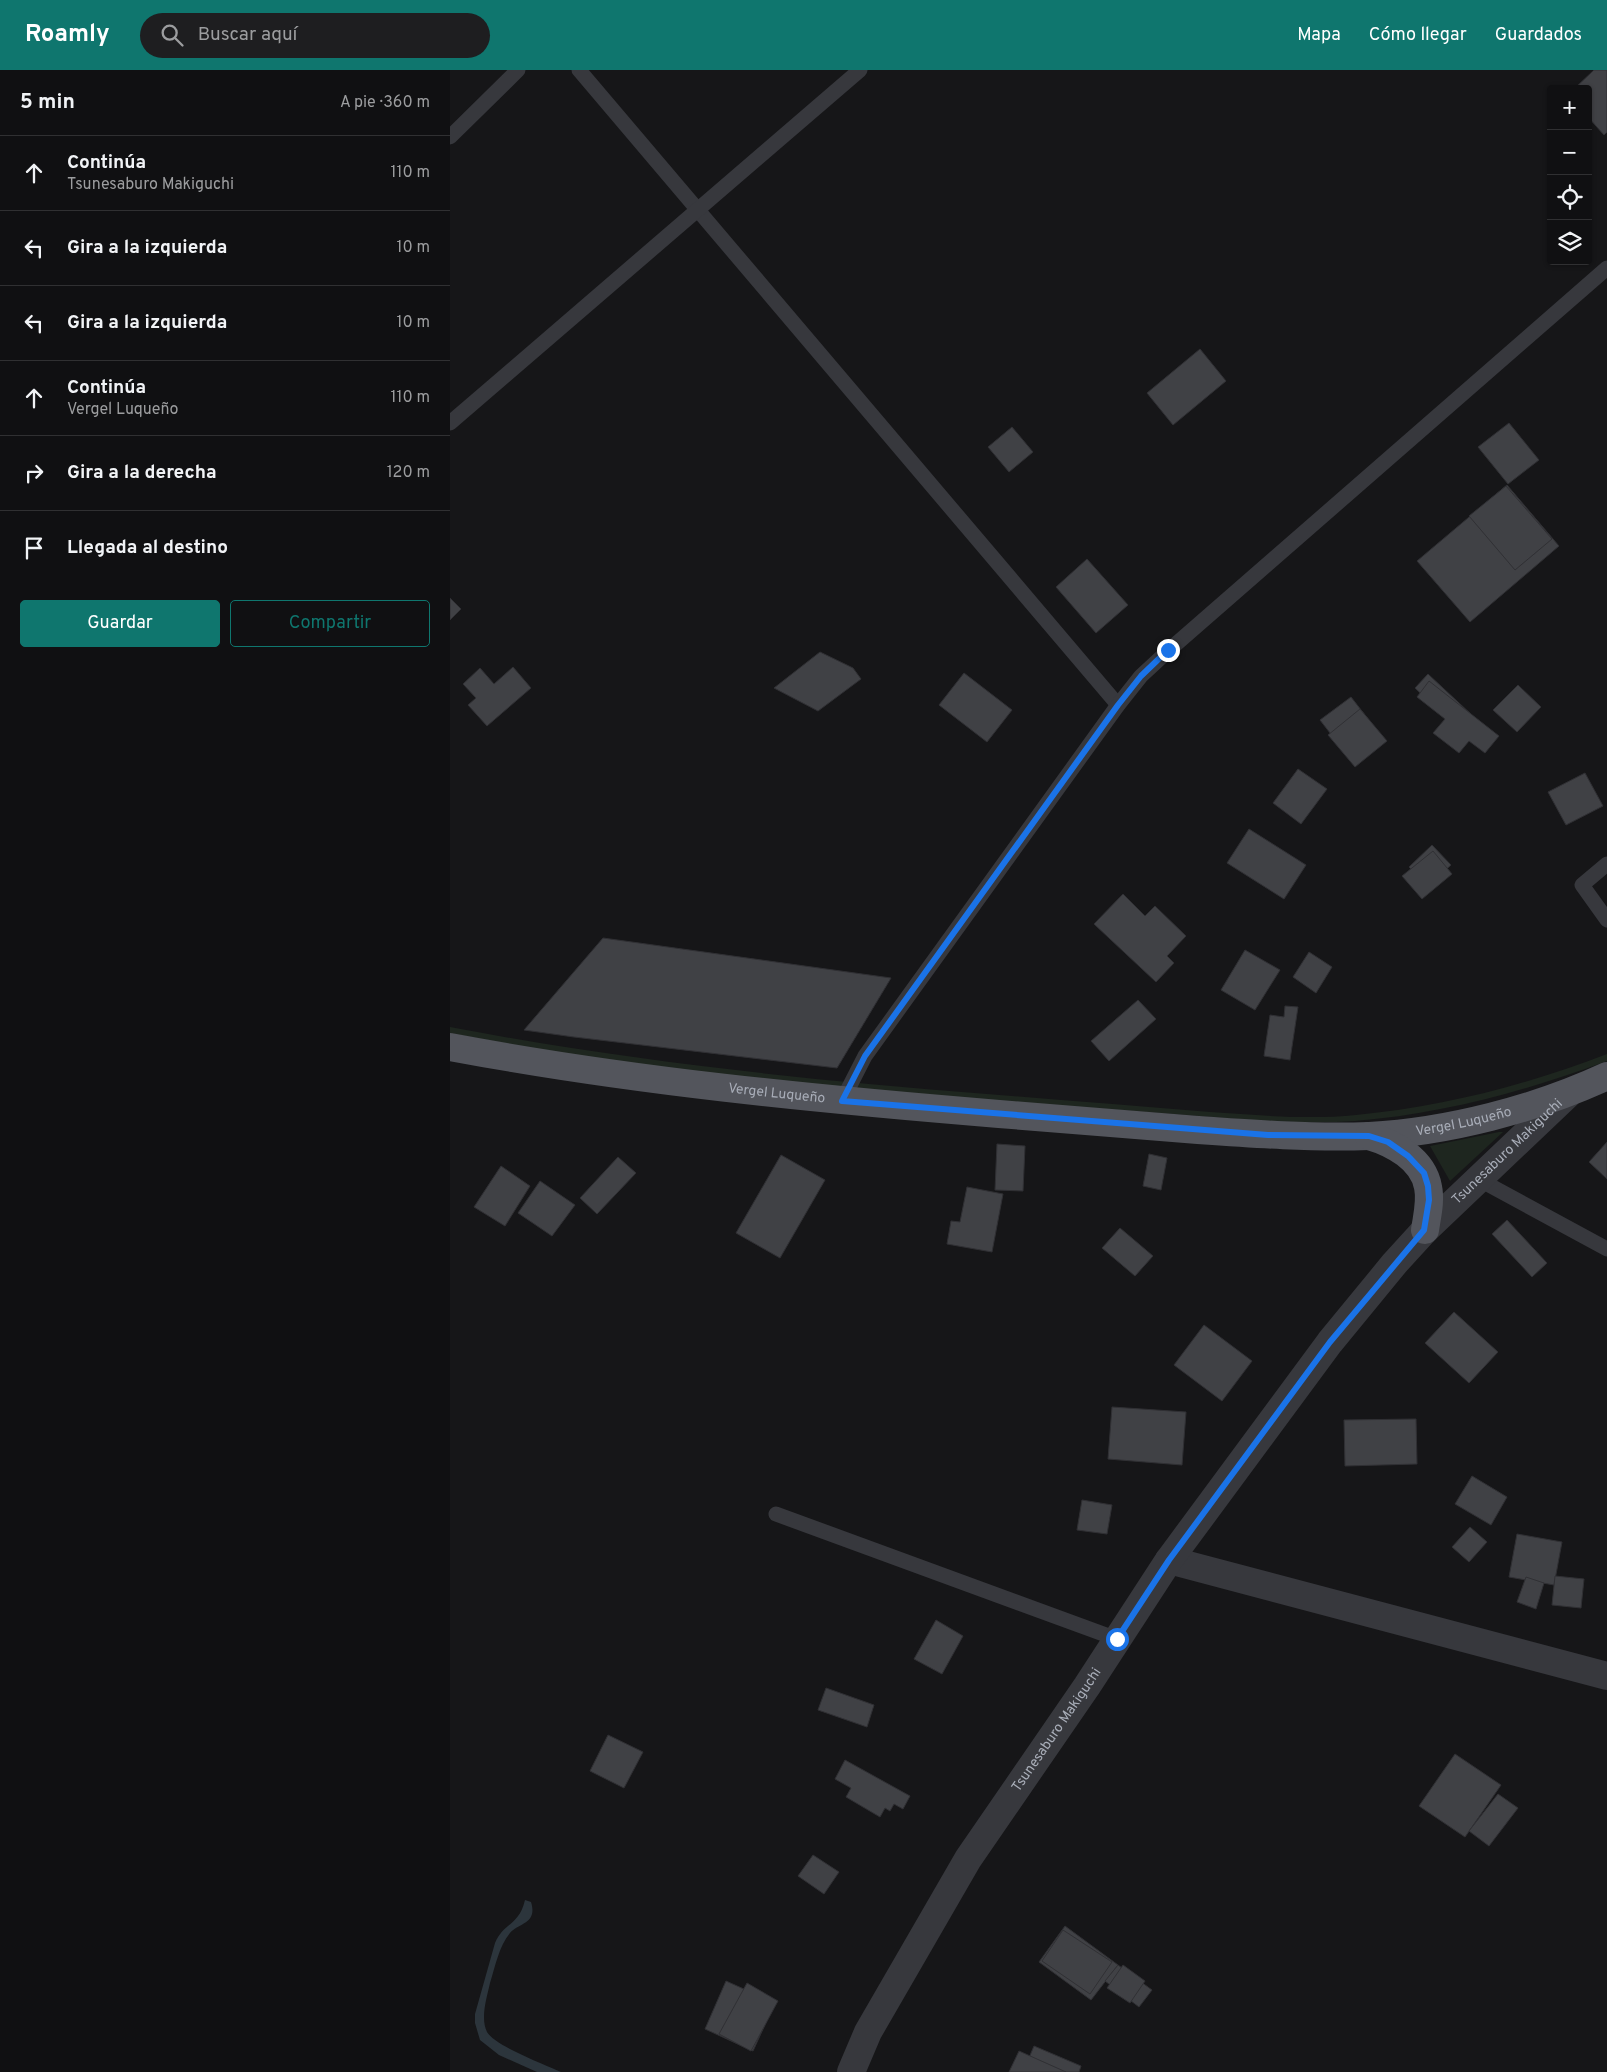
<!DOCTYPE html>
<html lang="es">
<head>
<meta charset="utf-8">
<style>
  body { margin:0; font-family:Overpass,sans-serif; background:#1e1e20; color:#f1f3f6 }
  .controls { position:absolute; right:15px; top:15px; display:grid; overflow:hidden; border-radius:5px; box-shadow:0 1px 4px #0004 }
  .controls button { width:45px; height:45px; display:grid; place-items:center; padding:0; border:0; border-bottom:1px solid #303032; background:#101012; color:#f1f3f6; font:25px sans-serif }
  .stop { position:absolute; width:15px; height:15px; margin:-11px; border:4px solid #1a73e8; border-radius:50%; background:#fff }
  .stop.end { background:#1a73e8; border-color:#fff; box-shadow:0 1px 5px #0008 }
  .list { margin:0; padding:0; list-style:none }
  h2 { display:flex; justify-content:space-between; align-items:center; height:65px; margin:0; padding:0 20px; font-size:21px }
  h2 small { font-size:16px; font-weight:400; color:#9c9d9f }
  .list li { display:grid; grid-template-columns:32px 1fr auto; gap:15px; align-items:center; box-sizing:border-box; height:75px; padding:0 20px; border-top:1px solid #303032 }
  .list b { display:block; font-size:19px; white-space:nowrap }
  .list p { margin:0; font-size:16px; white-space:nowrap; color:#9c9d9f }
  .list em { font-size:16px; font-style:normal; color:#9c9d9f }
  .actions { display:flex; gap:10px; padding:15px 20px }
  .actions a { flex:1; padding:11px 0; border:1px solid #0f766e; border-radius:5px; text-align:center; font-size:18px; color:#0f766e }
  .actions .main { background:#0f766e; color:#fff }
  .icon { flex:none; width:28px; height:28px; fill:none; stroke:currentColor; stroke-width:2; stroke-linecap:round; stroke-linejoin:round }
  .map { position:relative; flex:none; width:1157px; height:2002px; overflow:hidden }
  header { display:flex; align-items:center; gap:30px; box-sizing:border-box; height:70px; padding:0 25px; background:#0f766e; color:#fff }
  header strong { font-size:24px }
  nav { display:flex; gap:28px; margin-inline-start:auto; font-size:18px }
  .search { width:350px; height:45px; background:#1e1e20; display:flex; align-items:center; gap:12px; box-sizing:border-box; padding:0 18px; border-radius:28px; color:#9c9d9f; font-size:19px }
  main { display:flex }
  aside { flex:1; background:#101012 }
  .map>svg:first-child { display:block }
</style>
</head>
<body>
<header>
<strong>Roamly</strong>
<div class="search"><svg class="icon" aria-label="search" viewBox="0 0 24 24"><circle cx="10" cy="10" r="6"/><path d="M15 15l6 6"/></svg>Buscar aquí</div>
<nav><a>Mapa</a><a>Cómo llegar</a><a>Guardados</a></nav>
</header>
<main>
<aside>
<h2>5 min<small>A pie · 360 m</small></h2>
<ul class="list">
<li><svg class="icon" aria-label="ahead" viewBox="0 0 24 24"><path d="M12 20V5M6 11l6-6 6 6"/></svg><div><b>Continúa</b><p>Tsunesaburo Makiguchi</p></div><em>110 m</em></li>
<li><svg class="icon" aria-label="left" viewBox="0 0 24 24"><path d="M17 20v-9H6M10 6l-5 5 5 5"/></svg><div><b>Gira a la izquierda</b></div><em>10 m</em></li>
<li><svg class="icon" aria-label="left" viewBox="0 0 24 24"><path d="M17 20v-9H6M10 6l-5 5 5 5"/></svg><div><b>Gira a la izquierda</b></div><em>10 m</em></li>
<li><svg class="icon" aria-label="ahead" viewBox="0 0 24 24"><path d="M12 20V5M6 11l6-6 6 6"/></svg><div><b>Continúa</b><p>Vergel Luqueño</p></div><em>110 m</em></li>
<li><svg class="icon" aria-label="right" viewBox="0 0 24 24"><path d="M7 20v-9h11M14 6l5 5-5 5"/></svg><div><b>Gira a la derecha</b></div><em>120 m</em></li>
<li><svg class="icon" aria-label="arrive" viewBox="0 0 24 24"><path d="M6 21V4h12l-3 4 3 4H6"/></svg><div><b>Llegada al destino</b></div></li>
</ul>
<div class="actions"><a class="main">Guardar</a><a>Compartir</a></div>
</aside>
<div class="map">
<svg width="1157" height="2002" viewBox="0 0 1157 2002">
  <rect width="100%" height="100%" fill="#161618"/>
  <g fill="#1e261f">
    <path d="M0,957C177,991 357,1010 537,1024C611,1030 685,1036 760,1042C808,1045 858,1050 906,1045C993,1037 1076,1015 1157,984V991C1076,1021 992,1044 905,1051C875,1053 844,1052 814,1051C542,1030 268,1015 0,963Z"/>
    <polygon points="1049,1062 1053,1062 1000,1111 980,1076"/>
  </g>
  <path fill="#2c353c" d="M75,1830L81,1832C88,1854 68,1853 60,1863C49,1876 45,1897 40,1913C37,1927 30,1948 37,1962C45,1976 94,1994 111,2002H87L49,1985L30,1970L25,1953V1944L45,1873C54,1852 69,1856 75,1830Z"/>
  <g fill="#404145" stroke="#303034">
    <polygon points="1144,0 1157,0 1157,62 1154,65 1138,47 1138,19 1124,19"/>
    <polygon points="750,279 776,311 723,355 697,323"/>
    <polygon points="1059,353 1089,390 1058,414 1028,377"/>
    <polygon points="562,357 583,382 559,402 538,377"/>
    <polygon points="1057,415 1109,476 1020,552 967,491"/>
    <polygon points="1056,416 1102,469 1065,500 1019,446"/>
    <polygon points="637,489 678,535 646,563 606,517"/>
    <polygon points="0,528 11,539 0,550"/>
    <polygon points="370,582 403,598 411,609 368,641 324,618"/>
    <polygon points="63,597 81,618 37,656 18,635 26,628 13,614 30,598 44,614"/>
    <polygon points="514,603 562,640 537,672 489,635"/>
    <polygon points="978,604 1039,661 1025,675 965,618"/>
    <polygon points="979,611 1049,666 1035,683 1019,671 1009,683 983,663 995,649 967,627"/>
    <polygon points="1068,615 1091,637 1067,662 1043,640"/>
    <polygon points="901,627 925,658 894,681 870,650"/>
    <polygon points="910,639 937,671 905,697 878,665"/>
    <polygon points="848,699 877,719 851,754 823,733"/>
    <polygon points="1135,703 1153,736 1116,755 1098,722"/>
    <polygon points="799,759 856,795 834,829 777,793"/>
    <polygon points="982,775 1001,795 978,816 959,797"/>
    <polygon points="983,781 1002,804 972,829 952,806"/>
    <polygon points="673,824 695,846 705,836 736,866 717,886 724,893 706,912 644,854"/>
    <polygon points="153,868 441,908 387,998 124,967 74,960"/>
    <polygon points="795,880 830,900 805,940 771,920"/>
    <polygon points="859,882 882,897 866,923 843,907"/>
    <polygon points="688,930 706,949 659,991 641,971"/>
    <polygon points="835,936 848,937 840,990 814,986 820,945 834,947"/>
    <polygon points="1157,1072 1157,1109 1139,1092"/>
    <polygon points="547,1074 575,1076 573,1121 545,1120"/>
    <polygon points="699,1084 717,1088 711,1120 693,1116"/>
    <polygon points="331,1085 375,1110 330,1188 286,1163"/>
    <polygon points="168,1087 186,1103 147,1144 130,1128"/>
    <polygon points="51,1096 80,1116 55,1156 24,1137"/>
    <polygon points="90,1111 125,1135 102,1166 68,1143"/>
    <polygon points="517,1117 553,1124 542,1182 497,1174 501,1151 510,1152"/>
    <polygon points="1057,1150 1097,1193 1082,1207 1042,1164"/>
    <polygon points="670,1158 703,1186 685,1206 652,1178"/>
    <polygon points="1004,1242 1048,1282 1019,1313 975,1273"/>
    <polygon points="754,1255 802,1291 772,1331 724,1295"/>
    <polygon points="662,1337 736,1342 732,1395 658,1389"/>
    <polygon points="966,1349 967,1394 895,1396 894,1350"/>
    <polygon points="1022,1406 1057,1427 1041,1455 1005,1434"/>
    <polygon points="632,1430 662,1435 657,1464 627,1460"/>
    <polygon points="1020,1457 1037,1472 1019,1492 1002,1477"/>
    <polygon points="1067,1464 1112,1472 1104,1515 1059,1507"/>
    <polygon points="1105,1506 1134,1509 1131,1538 1102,1535"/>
    <polygon points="1076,1507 1094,1513 1086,1539 1067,1532"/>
    <polygon points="486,1550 513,1566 492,1604 464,1589"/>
    <polygon points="376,1618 424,1635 417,1657 368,1640"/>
    <polygon points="158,1665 193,1682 174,1718 140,1701"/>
    <polygon points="1005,1684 1051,1715 1015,1767 969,1736"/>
    <polygon points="395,1690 460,1726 453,1739 444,1734 440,1741 435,1738 430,1747 396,1727 401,1718 385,1709"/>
    <polygon points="1048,1724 1068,1738 1039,1776 1019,1761"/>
    <polygon points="363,1785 389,1802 374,1824 348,1806"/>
    <polygon points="615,1856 668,1895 641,1930 589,1892"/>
    <polygon points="613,1860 662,1892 640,1924 592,1891"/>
    <polygon points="668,1895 702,1920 689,1937 655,1911"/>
    <polygon points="673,1895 695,1911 680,1933 657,1918"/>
    <polygon points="276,1911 325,1933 303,1981 255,1959"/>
    <polygon points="297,1913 328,1931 301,1981 269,1964"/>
    <polygon points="584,1976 631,1996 629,2002 573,2002"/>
    <polygon points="569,1981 616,2002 559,2002"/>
  </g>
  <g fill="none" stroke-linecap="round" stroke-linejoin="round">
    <g stroke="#37383d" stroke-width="15">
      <polyline points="129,0 668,635"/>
      <polyline points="0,67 68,0"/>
      <polyline points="0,353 410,0"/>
      <polyline points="1157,794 1132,815 1157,850"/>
      <polyline points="392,1031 415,986 668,635 691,606 718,581 1157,198"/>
      <polyline points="1028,1109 1157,1179"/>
      <polyline points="326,1444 667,1569"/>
    </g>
    <polyline stroke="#37383d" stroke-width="28" points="719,1490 1157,1606"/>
    <path stroke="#37383d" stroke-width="28" id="s1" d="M401,2002L418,1962L518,1789L637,1616L719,1490L880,1272L944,1194L975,1160L1118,1024"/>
    <g stroke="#53555c" stroke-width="28">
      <path id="s2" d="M0,977C181,1011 365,1029 549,1044C615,1049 682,1055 748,1060C805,1064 862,1068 919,1066C997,1062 1086,1039 1157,1006"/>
      <path d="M919,1066C943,1073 973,1089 978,1117C981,1131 977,1146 975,1160"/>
    </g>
  </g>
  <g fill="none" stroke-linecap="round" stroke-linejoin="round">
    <polyline stroke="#1a73e8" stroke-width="6" points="667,1569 719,1490 880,1272 974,1160 979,1130 978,1116 974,1103 958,1086 938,1072 919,1066 818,1065 392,1031 415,986 668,635 691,606 718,580"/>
  </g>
  <g text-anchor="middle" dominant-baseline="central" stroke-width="4" stroke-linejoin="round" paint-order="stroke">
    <g font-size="14" fill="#a8adb8" stroke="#111113">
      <text stroke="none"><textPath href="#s2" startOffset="330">Vergel Luqueño</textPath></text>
      <text stroke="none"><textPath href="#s2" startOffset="1020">Vergel Luqueño</textPath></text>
      <text stroke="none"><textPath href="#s1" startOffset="1135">Tsunesaburo Makiguchi</textPath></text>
      <text stroke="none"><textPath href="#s1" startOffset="400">Tsunesaburo Makiguchi</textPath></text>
    </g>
  </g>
</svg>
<div class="controls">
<button>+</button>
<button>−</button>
<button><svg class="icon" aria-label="locate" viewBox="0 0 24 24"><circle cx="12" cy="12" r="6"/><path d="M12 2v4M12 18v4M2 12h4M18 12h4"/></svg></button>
<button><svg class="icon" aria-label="layers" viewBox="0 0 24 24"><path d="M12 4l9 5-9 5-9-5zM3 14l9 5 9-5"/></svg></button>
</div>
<div class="stop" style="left:667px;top:1569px"></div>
<div class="stop end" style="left:718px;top:580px"></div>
</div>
</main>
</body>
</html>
